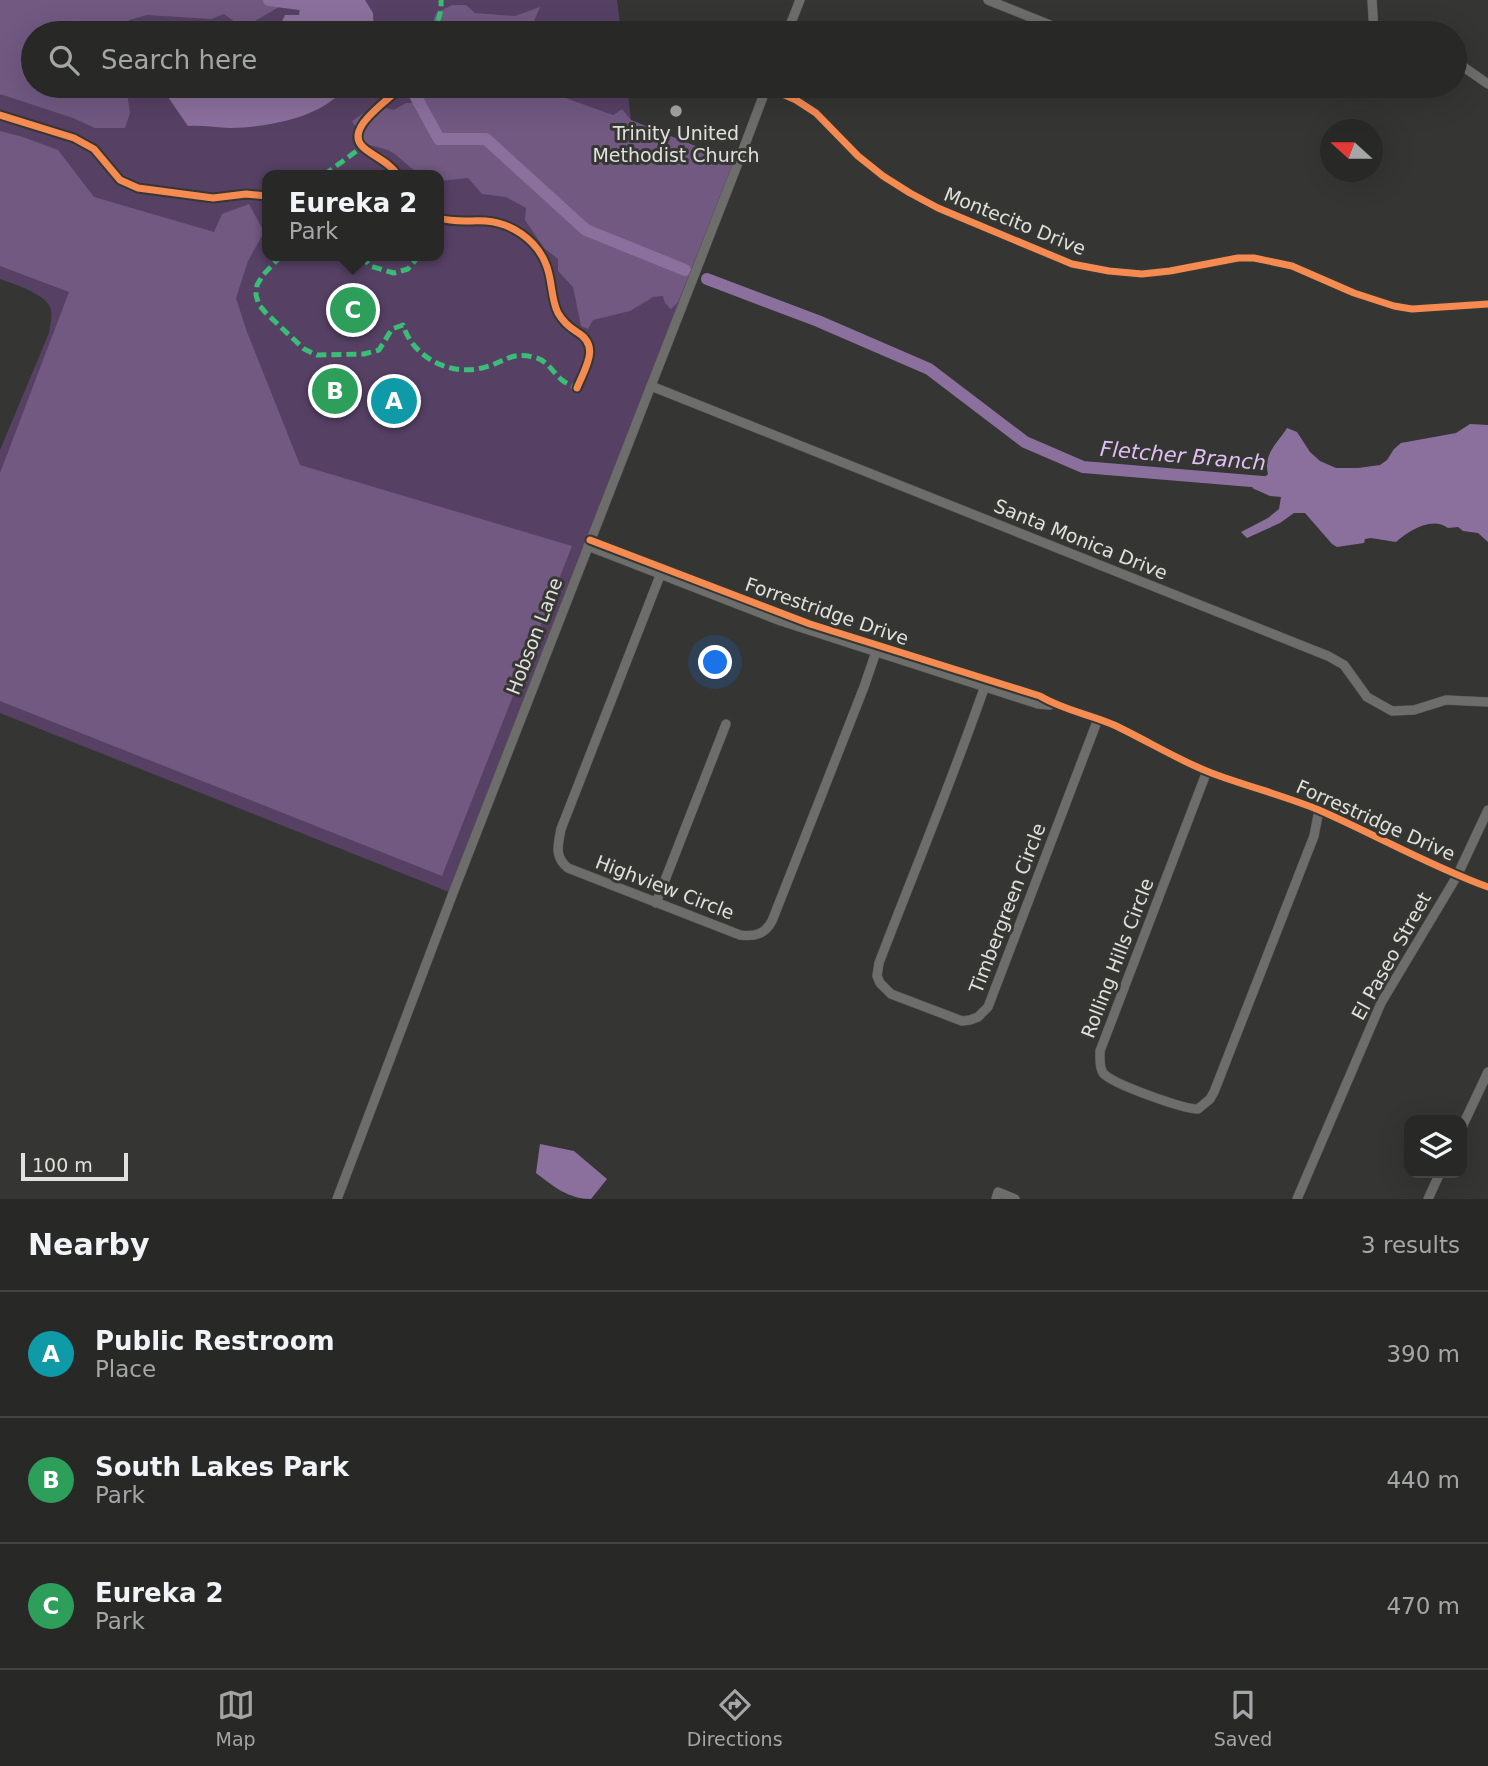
<!DOCTYPE html>
<html lang="en">
<head>
<meta charset="utf-8">
<style>
  body { margin:0; font-family:"DejaVu Sans",sans-serif; background:#30302e; color:#f1f3f6 }
  .controls { position:absolute; right:21px; bottom:21px; display:grid; overflow:hidden; border-radius:14px; box-shadow:0 7px 28px #0002 }
  .controls button { width:63px; height:63px; display:grid; place-items:center; padding:0; border:0; border-bottom:2px solid #444443; background:#282826; color:#f1f3f6; font:35px sans-serif }
  .compass { position:absolute; left:1320px; top:119px; width:63px; height:63px; border-radius:50%; background:#282826; box-shadow:0 7px 28px #0002; rotate:291deg }
  .scale { position:absolute; left:21px; bottom:18px; width:107px; box-sizing:border-box; padding-left:7px; border:4px solid #e0e0de; border-top:0; font-size:19px; line-height:24px; white-space:nowrap; color:#e0e0de; -webkit-text-stroke:5px #363632; paint-order:stroke }
  .you { position:absolute; left:716px; top:663px; width:24px; height:24px; margin:-18px; border:5px solid #fff; border-radius:50%; background:#1a73e8; box-shadow:0 0 0 10px #1a73e833 }
  .badge { display:grid; place-items:center; width:46px; height:46px; border-radius:50%; background:#a4a4a2; color:#fff; font-size:23px; font-weight:700 }
  .pin { position:absolute; translate:-50% -50%; border:4px solid #fff; box-shadow:0 2px 7px #0006 }
  .popup { position:absolute; left:262px; top:170px; width:182px; height:91px; box-sizing:border-box; display:grid; place-content:center; border-radius:14px; background:#282826; filter:drop-shadow(0 2px 5px #0005); font-size:23px; white-space:nowrap; color:#a5a6a7 }
  .popup b { font-size:26px; color:#f1f3f6 }
  .popup::after { content:''; position:absolute; left:50%; top:100%; margin-left:-14px; border:14px solid transparent; border-top-color:#282826 }
  .list { margin:0; padding:0; list-style:none }
  h2 { display:flex; justify-content:space-between; align-items:center; height:91px; margin:0; padding:0 28px; font-size:30px }
  h2 small { font-size:23px; font-weight:400; color:#a5a6a7 }
  .list li { display:grid; grid-template-columns:46px 1fr auto; gap:21px; align-items:center; box-sizing:border-box; height:126px; padding:0 28px; border-top:2px solid #444443 }
  .list b { display:block; font-size:26px; white-space:nowrap }
  .list p { margin:0; font-size:23px; white-space:nowrap; color:#a5a6a7 }
  .list em { font-size:23px; font-style:normal; color:#a5a6a7 }
  .icon { flex:none; width:38px; height:38px; fill:none; stroke:currentColor; stroke-width:2; stroke-linecap:round; stroke-linejoin:round }
  .map { position:relative; flex:none; width:1488px; height:1199px; overflow:hidden }
  .search { position:absolute; background:#282826; box-shadow:0 7px 28px #0002; left:21px; right:21px; top:21px; height:77px; display:flex; align-items:center; gap:18px; box-sizing:border-box; padding:0 24px; border-radius:38px; color:#a5a6a7; font-size:26px }
  .sheet { height:469px; background:#282826 }
  nav { display:flex; justify-content:space-around; align-items:center; box-sizing:border-box; height:98px; border-top:2px solid #444443; background:#282826; font-size:19px; color:#a5a6a7 }
  nav a { display:grid; justify-items:center; gap:4px }
  nav .on { color:#a4a4a2 }
  .map>svg:first-child { display:block }
</style>
</head>
<body>
<div class="map">
<svg width="1488" height="1199" viewBox="0 0 1488 1199">
  <rect width="100%" height="100%" fill="#353533"/>
  <path fill="#564164" fill-rule="evenodd" d="M0,0H617L621,33H33V86H627L631,120L735,162L449,892L0,713V450L49,333C50,324 54,313 49,305C40,292 14,284 0,279ZM267,175H439V256H267Z"/>
  <g fill="#715982">
    <polygon points="0,0 287,0 284,4 255,21 239,25 224,14 211,19 147,15 129,20 122,33 33,33 33,86 126,86 130,113 125,128 95,128 73,118 0,94"/>
    <polygon points="452,5 466,5 475,13 515,16 540,7 529,33 429,33 436,13"/>
    <path d="M412,86H532L613,115L622,109L631,120L735,162L678,302L671,309L665,303L663,296L653,297L630,311L593,320L588,329L581,326L573,287L558,271V259L544,248L525,220L526,208L506,197L482,194L468,178L439,181V175C411,175 413,167 393,153C387,148 374,147 366,144L352,121C368,110 374,104 394,110L406,103H417Z"/>
    <polygon points="0,131 23,137 58,150 94,197 214,232 222,214 249,204 264,232 248,261 236,298 247,332 300,465 572,546 442,876 0,701 0,473 69,292 0,266"/>
  </g>
  <g fill="#8b709d">
    <polygon points="301,0 365,0 373,13 374,33 273,33 280,26 285,15 299,15"/>
    <path d="M163,86H345C342,90 338,95 335,98C309,120 264,127 231,128C216,128 203,125 188,126L170,100Z"/>
    <path d="M1470,424L1488,425V542L1478,533L1463,531L1458,527L1448,528C1431,516 1409,531 1396,542L1371,538L1365,539L1364,543L1337,547L1332,544L1305,513H1294L1280,523L1247,538L1241,532L1268,518L1279,509L1281,497L1270,496L1252,488L1268,474C1263,454 1277,444 1287,428L1297,432L1310,452L1320,461L1336,468H1358L1380,465L1387,460L1394,449L1401,443L1456,433Z"/>
    <path d="M540,1144L574,1151L607,1179L591,1199C568,1199 553,1186 536,1173Z"/>
  </g>
  <g fill="none" stroke-linecap="round" stroke-linejoin="round">
    <g stroke="#8b709d" stroke-width="12">
      <polyline points="269,0 308,5 315,11"/>
      <polyline points="410,86 439,139 486,139 586,230 685,270"/>
      <polyline points="707,279 818,321 929,369 1025,442 1083,467 1274,483"/>
    </g>
    <g stroke="#535452" stroke-width="10">
      <g id="minor">
        <polyline points="988,0 1070,33"/>
        <polyline points="1372,0 1374,33"/>
        <polyline points="787,33 800,0"/>
        <polyline points="1455,61 1488,84"/>
        <polyline points="770,86 776,91 796,100 816,113 858,156 883,176 910,193 938,208 1072,264 1109,271 1142,274 1170,271 1238,258 1254,258 1292,266 1354,293 1394,306 1412,309 1488,304"/>
        <polyline points="651,386 1328,656 1344,665 1367,697 1392,711 1414,710 1446,700 1488,702"/>
        <path d="M590,540L810,624L1040,696C1063,710 1089,714 1114,725C1146,740 1176,759 1209,772C1245,786 1283,795 1319,810C1376,835 1430,866 1488,887"/>
        <polyline points="588,546 781,621 1038,704 1050,705"/>
        <path d="M663,568L561,829C558,845 554,857 568,868L740,935C755,937 765,934 772,921L864,687L878,646"/>
        <path d="M987,680C954,776 915,869 879,963L877,976L880,983L891,994L962,1021L970,1020L978,1017L988,1007L1098,719"/>
        <path d="M1207,771L1100,1051C1100,1058 1099,1067 1103,1073C1112,1084 1183,1109 1198,1109L1210,1099L1214,1092L1314,836L1319,810"/>
        <polyline points="656,903 726,724"/>
        <polyline points="1462,1127 1488,1072"/>
        <polyline points="337,1199 453,893 738,163 767,86"/>
        <polyline points="996,1199 998,1192 1015,1199"/>
        <polyline points="1297,1199 1381,1003 1457,876 1488,810"/>
        <polyline points="1428,1199 1440,1173"/>
      </g>
    </g>
    <use href="#minor" stroke="#6d6d6c" stroke-width="9"/>
    <g stroke="#3abd76" stroke-width="5" stroke-dasharray="10 5" stroke-linecap="butt">
      <path d="M429,33C438,25 442,12 441,0"/>
      <polyline points="324,175 362,147"/>
      <path d="M281,256L263,275L257,285L256,295L259,305L266,313L304,349L317,355L364,354L379,350L392,329L403,325C413,357 449,376 482,368C502,364 510,351 533,357C548,360 552,372 562,380C567,384 572,386 577,388L579,383"/>
      <polyline points="362,256 370,266 394,273 408,269 419,256"/>
      <polyline points="429,256 431,259"/>
    </g>
    <g stroke="#363632" stroke-width="11">
      <g id="cycleway">
        <polyline points="770,86 776,91 796,100 816,113 858,156 883,176 910,193 938,208 1072,264 1109,271 1142,274 1170,271 1238,258 1254,258 1292,266 1354,293 1394,306 1412,309 1488,304"/>
        <polyline points="0,115 74,138 94,149 120,180 138,188 213,198 246,194 267,196"/>
        <path d="M398,175C389,162 376,158 364,148C341,129 391,99 402,86"/>
        <path d="M439,218C455,223 470,220 486,221C511,223 535,239 545,262C553,279 550,297 558,313C563,322 569,327 577,332C601,346 585,368 577,388"/>
        <path d="M590,540L810,624L1040,696C1063,710 1089,714 1114,725C1146,740 1176,759 1209,772C1245,786 1283,795 1319,810C1376,835 1430,866 1488,887"/>
      </g>
    </g>
    <use href="#cycleway" stroke="#f68b52" stroke-width="7"/>
  </g>
  <circle fill="#a4a4a2" stroke="#363632" stroke-width="2.5" cx="676" cy="111" r="7"/>
  <g text-anchor="middle" dominant-baseline="central" stroke-width="6" stroke-linejoin="round" paint-order="stroke">
    <g font-size="19" fill="#e0e0de" stroke="#363632">
      <text x="676" y="133">Trinity United<tspan x="676" dy="22">Methodist Church</tspan></text>
    </g>
    <g font-size="19" fill="#e0e0de" stroke="#363632">
      <text transform="translate(1015 221) rotate(22)">Montecito Drive</text>
      <text transform="translate(1081 539) rotate(22)">Santa Monica Drive</text>
      <text transform="translate(827 611) rotate(19)">Forrestridge Drive</text>
      <text transform="translate(534 636) rotate(-69)">Hobson Lane</text>
      <text transform="translate(1376 820) rotate(24)">Forrestridge Drive</text>
      <text transform="translate(665 887) rotate(21)">Highview Circle</text>
      <text transform="translate(1007 908) rotate(-69)">Timbergreen Circle</text>
      <text transform="translate(1391 956) rotate(-61)">El Paseo Street</text>
      <text transform="translate(1117 958) rotate(-69)">Rolling Hills Circle</text>
    </g>
    <g font-size="21" font-style="italic" fill="#e1bffa" stroke="#363632">
      <text transform="translate(1183 456) rotate(5)">Fletcher Branch</text>
    </g>
  </g>
</svg>
<div class="controls">
<button><svg class="icon" aria-label="layers" viewBox="0 0 24 24"><path d="M12 4l9 5-9 5-9-5zM3 14l9 5 9-5"/></svg></button>
</div>
<svg class="compass" viewBox="-18 -18 36 36"><path d="M0-13l5 13h-10z" fill="#e53935"/><path d="M0 13l5-13h-10z" fill="#a5a6a7"/></svg>
<div class="scale">100 m</div>
<div class="you"></div>
<div class="pin badge" style="left:394px;top:401px;background:#0f9aa8">A</div>
<div class="pin badge" style="left:335px;top:391px;background:#2e9e5b">B</div>
<div class="pin badge" style="left:353px;top:310px;background:#2e9e5b">C</div>
<div class="popup"><b>Eureka 2</b>Park</div>
<div class="search"><svg class="icon" aria-label="search" viewBox="0 0 24 24"><circle cx="10" cy="10" r="6"/><path d="M15 15l6 6"/></svg>Search here</div>
</div>
<section class="sheet">
<h2>Nearby<small>3 results</small></h2>
<ul class="list">
<li><span class="badge" style="background:#0f9aa8">A</span><div><b>Public Restroom</b><p>Place</p></div><em>390 m</em></li>
<li><span class="badge" style="background:#2e9e5b">B</span><div><b>South Lakes Park</b><p>Park</p></div><em>440 m</em></li>
<li><span class="badge" style="background:#2e9e5b">C</span><div><b>Eureka 2</b><p>Park</p></div><em>470 m</em></li>
</ul>
</section>
<nav>
<a class="on"><svg class="icon" aria-label="map" viewBox="0 0 24 24"><path d="M3 6l6-2 6 2 6-2v14l-6 2-6-2-6 2zM9 4v14M15 6v14"/></svg>Map</a>
<a><svg class="icon" aria-label="directions" viewBox="0 0 24 24"><path d="M12 3l9 9-9 9-9-9zM9 14v-3h6M13 9l2 2-2 2"/></svg>Directions</a>
<a><svg class="icon" aria-label="saved" viewBox="0 0 24 24"><path d="M7 4h10v16l-5-4-5 4z"/></svg>Saved</a>
</nav>
</body>
</html>
